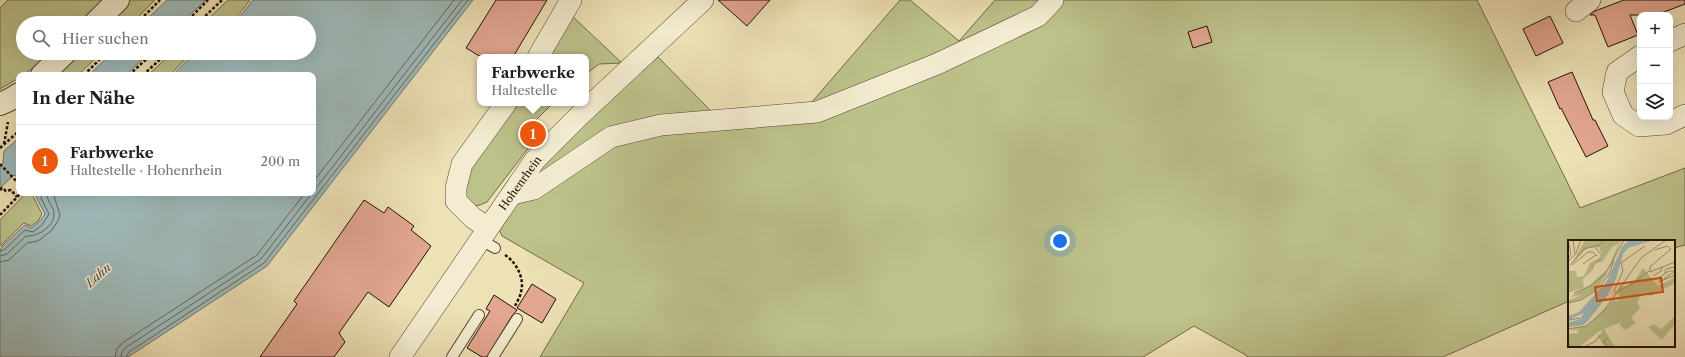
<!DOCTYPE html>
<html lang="de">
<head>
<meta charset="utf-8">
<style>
  body { margin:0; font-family:"Libre Caslon Text",serif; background:#f2f2f2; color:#202124 }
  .controls { position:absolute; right:12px; top:12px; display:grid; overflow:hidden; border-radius:8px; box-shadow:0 4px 16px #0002 }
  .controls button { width:36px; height:36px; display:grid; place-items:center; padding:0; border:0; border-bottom:1px solid #e0e0e0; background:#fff; color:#202124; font:20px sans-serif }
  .you { position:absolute; left:1060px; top:241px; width:14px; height:14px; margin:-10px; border:3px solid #fff; border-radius:50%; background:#1a73e8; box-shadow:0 0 0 6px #1a73e833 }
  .badge { display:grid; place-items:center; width:26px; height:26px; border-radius:50%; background:#ea580c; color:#fff; font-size:13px; font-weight:700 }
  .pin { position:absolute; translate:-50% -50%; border:2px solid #fff; box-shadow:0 1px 4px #0006 }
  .popup { position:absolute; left:477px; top:54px; width:112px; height:52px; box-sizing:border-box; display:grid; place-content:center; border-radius:8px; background:#fff; filter:drop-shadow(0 1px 3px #0005); font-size:13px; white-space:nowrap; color:#757577 }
  .popup b { font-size:15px; color:#202124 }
  .popup::after { content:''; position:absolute; left:50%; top:100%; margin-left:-8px; border:8px solid transparent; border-top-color:#fff }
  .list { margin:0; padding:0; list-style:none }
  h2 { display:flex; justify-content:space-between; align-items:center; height:52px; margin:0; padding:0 16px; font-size:17px }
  h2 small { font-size:13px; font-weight:400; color:#757577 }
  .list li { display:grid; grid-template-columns:26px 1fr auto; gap:12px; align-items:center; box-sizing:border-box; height:72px; padding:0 16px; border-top:1px solid #e0e0e0 }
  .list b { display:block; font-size:15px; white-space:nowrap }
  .list p { margin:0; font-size:13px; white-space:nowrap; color:#757577 }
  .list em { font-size:13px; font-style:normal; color:#757577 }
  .icon { flex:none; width:22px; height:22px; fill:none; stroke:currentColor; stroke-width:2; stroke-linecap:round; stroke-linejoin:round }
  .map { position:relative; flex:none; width:1685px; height:357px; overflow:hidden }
  .search { position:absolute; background:#fff; box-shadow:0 4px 16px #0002; left:16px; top:16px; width:300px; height:44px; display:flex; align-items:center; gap:10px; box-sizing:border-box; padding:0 14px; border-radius:22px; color:#757577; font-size:15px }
  .panel { position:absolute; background:#fff; box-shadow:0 4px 16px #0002; left:16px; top:72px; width:300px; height:124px; border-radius:8px }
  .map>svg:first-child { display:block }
</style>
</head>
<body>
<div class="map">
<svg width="1685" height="357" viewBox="0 0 1685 357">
  <rect width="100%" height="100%" fill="#ede1b6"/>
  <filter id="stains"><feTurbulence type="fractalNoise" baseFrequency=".005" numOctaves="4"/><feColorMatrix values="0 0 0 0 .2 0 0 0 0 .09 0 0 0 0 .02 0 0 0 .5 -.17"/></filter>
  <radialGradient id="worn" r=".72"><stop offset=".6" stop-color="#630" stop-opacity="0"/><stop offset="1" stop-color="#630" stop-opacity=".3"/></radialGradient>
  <g fill="#bdc28b" stroke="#706a49">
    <polygon points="8,0 106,0 81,23 23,23 23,53 51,53 24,75 19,75 19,78 0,89 0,8"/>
    <polygon points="129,0 155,0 132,23 107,23"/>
    <path d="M228,0H250C231,25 236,23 204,23Z"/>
    <polygon points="900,0 910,0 959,41 995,0 1477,0 1580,208 1685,168 1685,245 1674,248 1674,241 1569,241 1569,301 1443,357 1247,357 1246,355 1194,326 1143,357 540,357 584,283 502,236 499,229 547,159 613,96 658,57 710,110 754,123 799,117"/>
    <polygon points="572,16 622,63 599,64 586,74 586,57 548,57"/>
    <polygon points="78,53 101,53 78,75 54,75"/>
    <polygon points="172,53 191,53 170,75 148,75"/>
    <polygon points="516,103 553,103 529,127 524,136 530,146 487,202 480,205 473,206 464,198 466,177"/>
    <polygon points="26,193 36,193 33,196 42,214 38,221 31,226 24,223 0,246 0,220"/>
  </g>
  <g fill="#9fbaba" stroke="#6d7672">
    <polygon points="167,0 206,0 181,23 143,23"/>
    <polygon points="253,0 473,0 267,266 128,357 0,357 0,250 3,245 25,225 31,228 39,222 45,214 36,197 39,193 313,193 313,75 173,75 194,53 309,53 309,23 235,23"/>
    <polygon points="112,53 149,53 126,75 89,75"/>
    <polygon points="19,138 19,178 14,175 0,188 0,166 3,163 4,151"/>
  </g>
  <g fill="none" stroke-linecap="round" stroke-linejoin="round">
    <g stroke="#616660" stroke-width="1">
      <polyline points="313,182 454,0"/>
      <polyline points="313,192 462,0"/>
      <polyline points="0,251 4,250 25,230 33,232 42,225 49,214 41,198 42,193"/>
      <path d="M0,256L7,254L26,236C37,237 54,227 54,214C54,206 46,201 47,193"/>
      <polyline points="0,262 9,260 27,243 38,241 51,231 58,221 60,215 53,193"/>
      <polyline points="115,357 117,349 122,343 257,255 305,193"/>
      <polyline points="121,357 122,352 125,348 261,259 312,193"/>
      <polyline points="126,357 129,352 264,263 468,0"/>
    </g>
  </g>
  <g fill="#e2a691" stroke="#231107">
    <polygon points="496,0 547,0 513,57 481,57 466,48"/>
    <polygon points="718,0 770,0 747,26"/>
    <polygon points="1624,0 1685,0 1685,4 1656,15 1630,15 1638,35 1608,47 1595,15 1590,15 1595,11"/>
    <polygon points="1550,16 1563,43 1536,56 1523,29"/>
    <polygon points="1207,26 1212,42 1193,48 1188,32"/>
    <polygon points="1572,72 1593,120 1595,120 1608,146 1586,157 1561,108 1560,109 1548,82"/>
    <polygon points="364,200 384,213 388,207 414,226 411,230 431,246 389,307 368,292 339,333 345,342 334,357 260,357 297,304 294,301"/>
    <polygon points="532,284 556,299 542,323 517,308"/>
    <polygon points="494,295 517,310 512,316 487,357 482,357 467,348 490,311 486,309"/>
  </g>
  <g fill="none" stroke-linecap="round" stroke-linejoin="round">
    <g stroke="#564533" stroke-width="12">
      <g id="service">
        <polyline points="481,240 495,248"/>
        <polyline points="452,357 479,315"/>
        <polyline points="493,357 517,319"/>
      </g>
    </g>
    <g stroke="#564533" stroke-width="22">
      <g id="minor">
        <polyline points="1576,11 1590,0"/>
        <polyline points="1670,41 1685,34"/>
        <polyline points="1640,56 1617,72 1613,92 1623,115 1639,126 1666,124 1685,115"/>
        <polyline points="538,57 571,0"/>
        <polyline points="512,194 534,189 611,137 661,125 817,112 937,64 1038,16 1053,0"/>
        <polyline points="488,228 473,218 456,201 456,188 462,164 506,103"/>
        <polyline points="400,357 535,160 580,115 703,0"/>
      </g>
    </g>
    <g stroke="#564533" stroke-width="24">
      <g id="tertiary">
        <polyline points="95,23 118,0"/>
        <polyline points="42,75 65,53"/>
        <polyline points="0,104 11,99 19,94"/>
      </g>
    </g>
    <g stroke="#231107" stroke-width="2.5" stroke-dasharray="3 2" stroke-linecap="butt">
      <polyline points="137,23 160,0"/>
      <polyline points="185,23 208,0"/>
      <polyline points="198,23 222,0"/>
      <polyline points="157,53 162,58"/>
      <polyline points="84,75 106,53"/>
      <polyline points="129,75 153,53"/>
      <polyline points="143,75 167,53"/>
      <polyline points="4,144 8,122"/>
      <polyline points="0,148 19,131"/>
      <polyline points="0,164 19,184"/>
      <polyline points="0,190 2,188 6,191 11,190 17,197"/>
      <polyline points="0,215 21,193"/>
      <path d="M505,255C516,262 525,278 521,292C520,297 517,302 515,306"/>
    </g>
    <use href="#service" stroke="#f3ecd0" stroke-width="10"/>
    <use href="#minor" stroke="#f3ecd0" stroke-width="21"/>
    <use href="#tertiary" stroke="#f3ecd0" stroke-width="22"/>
  </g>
  <g text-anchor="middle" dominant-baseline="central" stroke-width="3" stroke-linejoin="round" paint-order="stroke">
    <g font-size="11" fill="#231107" stroke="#f3ecd0">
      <text transform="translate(520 183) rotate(-54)">Hohenrhein</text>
    </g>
    <g font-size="12" font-style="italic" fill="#4e4c46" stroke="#f3ecd0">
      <text transform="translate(98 275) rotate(-42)">Lahn</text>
    </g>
  </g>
  <g transform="translate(1568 240)">
    <rect width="107" height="107" fill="#ede1b6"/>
    <path d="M17,0H53L45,23L38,33L21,46L0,53V31H8L9,37L16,36L22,23L35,17L31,7L19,8L3,25ZM51,3L40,29L16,49L15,39L25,30L26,23L34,22L44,7ZM75,28L90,46L107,37V43L83,56L76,53L73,55L69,62L72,68L63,78L68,83L57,90L52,85L53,82L36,89L47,107H37L30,96L34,93L33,90L11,107H0V94L10,93V90H3L20,85L46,59L49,62L52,55L48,53L53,46L59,47L63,42L65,43ZM39,33L29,49L14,59L0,63V61L13,55L2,57ZM107,76V84L94,100L80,87L86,84L93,89Z" fill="#bdc28b" fill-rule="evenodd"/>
    <path d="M61,0H86L60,8L55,14L48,39L39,56L20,81L15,85L0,87V83L12,79L16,73L0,80V76L11,72L39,41L54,7Z" fill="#9fbaba"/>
    <path fill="none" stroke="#9c8e70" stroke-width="1" d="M5,0L7,14M87,10L99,6L103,9L82,27V32L107,22M0,19L3,14L0,0M0,22L8,13L13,0M15,24L28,15M2,25L16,9L31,5L37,0M4,25L20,12H25L29,16M24,27L34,16L27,7M107,31L91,42L107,35M97,33L98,29L107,27M85,36L93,31L94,27M89,39L101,31H107M50,51L64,44L81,31M6,53L21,47L37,34L56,0M48,53L46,51L55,31L53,23L77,6M0,63L13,60L29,50L41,34L46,21M0,80L12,78M0,89L18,86L35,72L73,18L98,0M40,98L35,101L40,107M16,107L28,101L32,95"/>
    <path fill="#d4520c" fill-opacity="0.15" stroke="#d4520c" stroke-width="2" d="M93,38L95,52L29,61L27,47Z"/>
    <rect width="107" height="107" fill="none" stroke="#231107" stroke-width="2"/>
  </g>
  <rect width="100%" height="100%" filter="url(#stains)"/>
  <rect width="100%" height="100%" fill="url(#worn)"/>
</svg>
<div class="controls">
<button>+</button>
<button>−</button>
<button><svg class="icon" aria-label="layers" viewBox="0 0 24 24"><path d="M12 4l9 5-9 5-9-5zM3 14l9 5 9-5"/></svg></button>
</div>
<div class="you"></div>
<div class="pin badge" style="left:533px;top:134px">1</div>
<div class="popup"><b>Farbwerke</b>Haltestelle</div>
<div class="search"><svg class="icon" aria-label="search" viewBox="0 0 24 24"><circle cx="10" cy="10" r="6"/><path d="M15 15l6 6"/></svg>Hier suchen</div>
<section class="panel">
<h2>In der Nähe<small></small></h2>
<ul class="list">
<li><span class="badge">1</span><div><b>Farbwerke</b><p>Haltestelle · Hohenrhein</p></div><em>200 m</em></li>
</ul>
</section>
</div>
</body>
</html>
